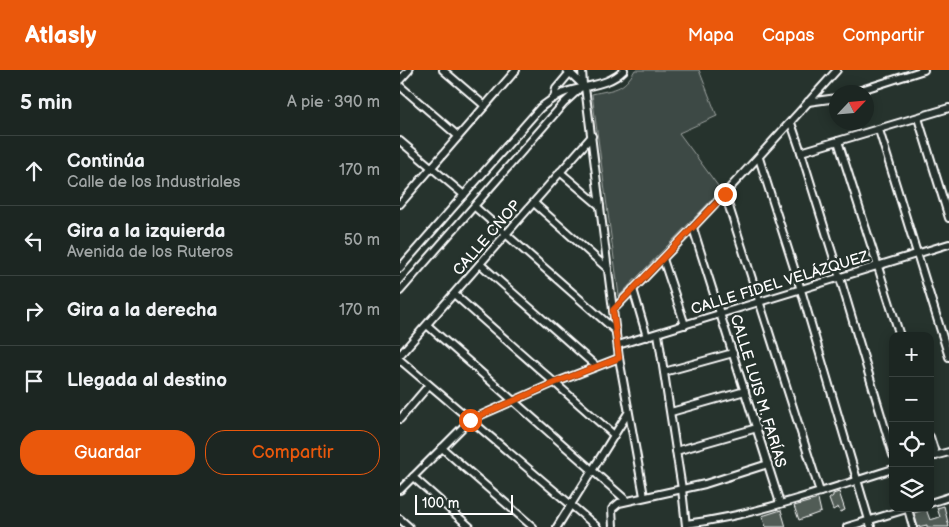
<!DOCTYPE html>
<html lang="es">
<head>
<meta charset="utf-8">
<style>
  body { margin:0; font-family:"Balsamiq Sans",sans-serif; background:#252e2a; color:#f1f3f6 }
  .controls { position:absolute; right:15px; bottom:15px; display:grid; overflow:hidden; border-radius:10px; box-shadow:0 2px 12px #0003 }
  .controls button { width:45px; height:45px; display:grid; place-items:center; padding:0; border:0; border-bottom:1px solid #3a4340; background:#1c2622; color:#f1f3f6; font:25px sans-serif }
  .compass { position:absolute; left:429px; top:15px; width:45px; height:45px; border-radius:50%; background:#1c2622; box-shadow:0 2px 12px #0003; rotate:64deg }
  .scale { position:absolute; left:15px; bottom:12px; width:98px; box-sizing:border-box; padding-left:5px; border:2px solid #fff; border-top:0; font-size:14px; line-height:18px; white-space:nowrap; color:#fff; -webkit-text-stroke:4px #26332d; paint-order:stroke }
  .stop { position:absolute; width:15px; height:15px; margin:-11px; border:4px solid #ea580c; border-radius:50%; background:#fff }
  .stop.end { background:#ea580c; border-color:#fff; box-shadow:0 1px 5px #0008 }
  .list { margin:0; padding:0; list-style:none }
  h2 { display:flex; justify-content:space-between; align-items:center; height:65px; margin:0; padding:0 20px; font-size:21px }
  h2 small { font-size:16px; font-weight:400; color:#a0a5a5 }
  .list li { display:grid; grid-template-columns:32px 1fr auto; gap:15px; align-items:center; box-sizing:border-box; height:70px; padding:0 20px; border-top:1px solid #3a4340 }
  .list b { display:block; font-size:19px; white-space:nowrap }
  .list p { margin:0; font-size:16px; white-space:nowrap; color:#a0a5a5 }
  .list em { font-size:16px; font-style:normal; color:#a0a5a5 }
  .actions { display:flex; gap:10px; padding:15px 20px }
  .actions a { flex:1; padding:11px 0; border:1px solid #ea580c; border-radius:20px; text-align:center; font-size:18px; color:#ea580c }
  .actions .main { background:#ea580c; color:#fff }
  .icon { flex:none; width:28px; height:28px; fill:none; stroke:currentColor; stroke-width:2; stroke-linecap:round; stroke-linejoin:round }
  .map { position:relative; flex:none; width:549px; height:457px; overflow:hidden }
  header { display:flex; align-items:center; gap:30px; box-sizing:border-box; height:70px; padding:0 25px; background:#ea580c; color:#fff }
  header strong { font-size:24px }
  nav { display:flex; gap:28px; margin-inline-start:auto; font-size:18px }
  main { display:flex }
  aside { flex:1; background:#1c2622 }
  .map>svg:first-child { display:block }
</style>
</head>
<body>
<header>
<strong>Atlasly</strong>
<nav><a>Mapa</a><a>Capas</a><a>Compartir</a></nav>
</header>
<main>
<aside>
<h2>5 min<small>A pie · 390 m</small></h2>
<ul class="list">
<li><svg class="icon" aria-label="ahead" viewBox="0 0 24 24"><path d="M12 20V5M6 11l6-6 6 6"/></svg><div><b>Continúa</b><p>Calle de los Industriales</p></div><em>170 m</em></li>
<li><svg class="icon" aria-label="left" viewBox="0 0 24 24"><path d="M17 20v-9H6M10 6l-5 5 5 5"/></svg><div><b>Gira a la izquierda</b><p>Avenida de los Ruteros</p></div><em>50 m</em></li>
<li><svg class="icon" aria-label="right" viewBox="0 0 24 24"><path d="M7 20v-9h11M14 6l5 5-5 5"/></svg><div><b>Gira a la derecha</b></div><em>170 m</em></li>
<li><svg class="icon" aria-label="arrive" viewBox="0 0 24 24"><path d="M6 21V4h12l-3 4 3 4H6"/></svg><div><b>Llegada al destino</b></div></li>
</ul>
<div class="actions"><a class="main">Guardar</a><a>Compartir</a></div>
</aside>
<div class="map">
<svg width="549" height="457" viewBox="0 0 549 457">
  <rect width="100%" height="100%" fill="#26332d"/>
  <filter id="ink" filterUnits="userSpaceOnUse"><feTurbulence type="fractalNoise" baseFrequency=".02" numOctaves="2"/><feDisplacementMap in="SourceGraphic" scale="10" xChannelSelector="R" yChannelSelector="G"/><feConvolveMatrix kernelMatrix="1 2 1 2 8 2 1 2 1" color-interpolation-filters="sRGB"/></filter>
  <g filter="url(#ink)">
    <path fill="#3e4944" stroke="#9ea4a2" d="M235,0H299L317,46L279,63L321,120L219,226L192,24C214,19 223,21 235,0Z"/>
    <g fill="#515c57" stroke="#fff">
      <polygon points="439,422 445,440 440,442 438,437 433,440 429,429 433,426 433,424"/>
      <polygon points="418,429 421,442 399,450 394,436"/>
      <polygon points="544,436 549,457 527,457 527,455 518,457 514,443 526,439 530,450 540,447 537,438"/>
      <polygon points="381,440 386,457 366,457 362,446"/>
    </g>
    <g fill="none" stroke-linecap="round" stroke-linejoin="round">
      <g stroke="#fff" stroke-width="10">
        <g id="minor">
          <polyline points="43,0 85,36"/>
          <polyline points="167,0 185,17 219,288 244,426"/>
          <polyline points="182,0 183,15"/>
          <polyline points="0,10 9,0"/>
          <polyline points="0,16 58,66"/>
          <polyline points="455,22 524,0"/>
          <polyline points="154,28 156,19 172,0"/>
          <polyline points="408,32 437,28"/>
          <polyline points="518,48 549,148"/>
          <polyline points="391,53 401,82 440,208 493,385"/>
          <polyline points="479,60 549,287"/>
          <polyline points="0,71 64,125"/>
          <polyline points="438,71 500,266"/>
          <polyline points="401,82 549,38"/>
          <polyline points="359,88 401,220 471,457"/>
          <polyline points="160,102 200,136"/>
          <polyline points="325,124 420,422"/>
          <polyline points="134,133 208,199"/>
          <polyline points="0,134 116,0"/>
          <polyline points="75,137 216,261"/>
          <polyline points="293,158 380,433"/>
          <polyline points="263,189 285,255"/>
          <polyline points="80,194 196,296"/>
          <path d="M0,198L140,38C148,32 156,25 166,22C185,15 209,16 224,0"/>
          <polyline points="233,219 247,267"/>
          <polyline points="0,221 164,33 178,20"/>
          <polyline points="54,224 214,365"/>
          <path d="M213,240C290,162 364,82 437,0"/>
          <polyline points="27,255 226,430"/>
          <polyline points="258,264 282,419 286,456"/>
          <polyline points="218,275 549,174"/>
          <polyline points="0,285 192,66"/>
          <polyline points="0,290 197,457"/>
          <polyline points="264,302 333,283"/>
          <polyline points="271,342 345,321"/>
          <polyline points="0,349 29,315"/>
          <polyline points="530,367 536,386"/>
          <polyline points="42,378 133,457"/>
          <polyline points="276,381 357,358"/>
          <polyline points="530,387 549,382"/>
          <polyline points="13,407 70,457"/>
          <polyline points="0,420 70,350 154,313 219,288"/>
          <polyline points="530,433 549,427"/>
          <polyline points="508,439 513,457"/>
          <polyline points="0,449 9,457"/>
          <path d="M286,454C357,445 425,420 493,399"/>
          <polyline points="157,457 228,343"/>
          <polyline points="213,457 212,439 219,433 305,414 368,394"/>
          <polyline points="447,457 510,438"/>
        </g>
      </g>
      <use href="#minor" stroke="#26332d" stroke-width="6"/>
    </g>
  </g>
  <g fill="none" stroke-linecap="round" stroke-linejoin="round" filter="url(#ink)">
    <polyline stroke="#ea580c" stroke-width="6" points="70,350 154,313 219,288 213,240 325,124"/>
  </g>
  <g text-anchor="middle" dominant-baseline="central" stroke-width="5" stroke-linejoin="round" paint-order="stroke">
    <g font-size="15" fill="#fff" stroke="#26332d">
      <text transform="translate(87 168) rotate(-49)">CALLE CNOP</text>
      <text transform="translate(380 213) rotate(-17)">CALLE FIDEL VELÁZQUEZ</text>
      <text transform="translate(358 321) rotate(73)">CALLE LUIS M. FARÍAS</text>
    </g>
  </g>
</svg>
<div class="controls">
<button>+</button>
<button>−</button>
<button><svg class="icon" aria-label="locate" viewBox="0 0 24 24"><circle cx="12" cy="12" r="6"/><path d="M12 2v4M12 18v4M2 12h4M18 12h4"/></svg></button>
<button><svg class="icon" aria-label="layers" viewBox="0 0 24 24"><path d="M12 4l9 5-9 5-9-5zM3 14l9 5 9-5"/></svg></button>
</div>
<svg class="compass" viewBox="-18 -18 36 36"><path d="M0-13l5 13h-10z" fill="#e53935"/><path d="M0 13l5-13h-10z" fill="#a0a5a5"/></svg>
<div class="scale">100 m</div>
<div class="stop" style="left:70px;top:350px"></div>
<div class="stop end" style="left:325px;top:124px"></div>
</div>
</main>
</body>
</html>
